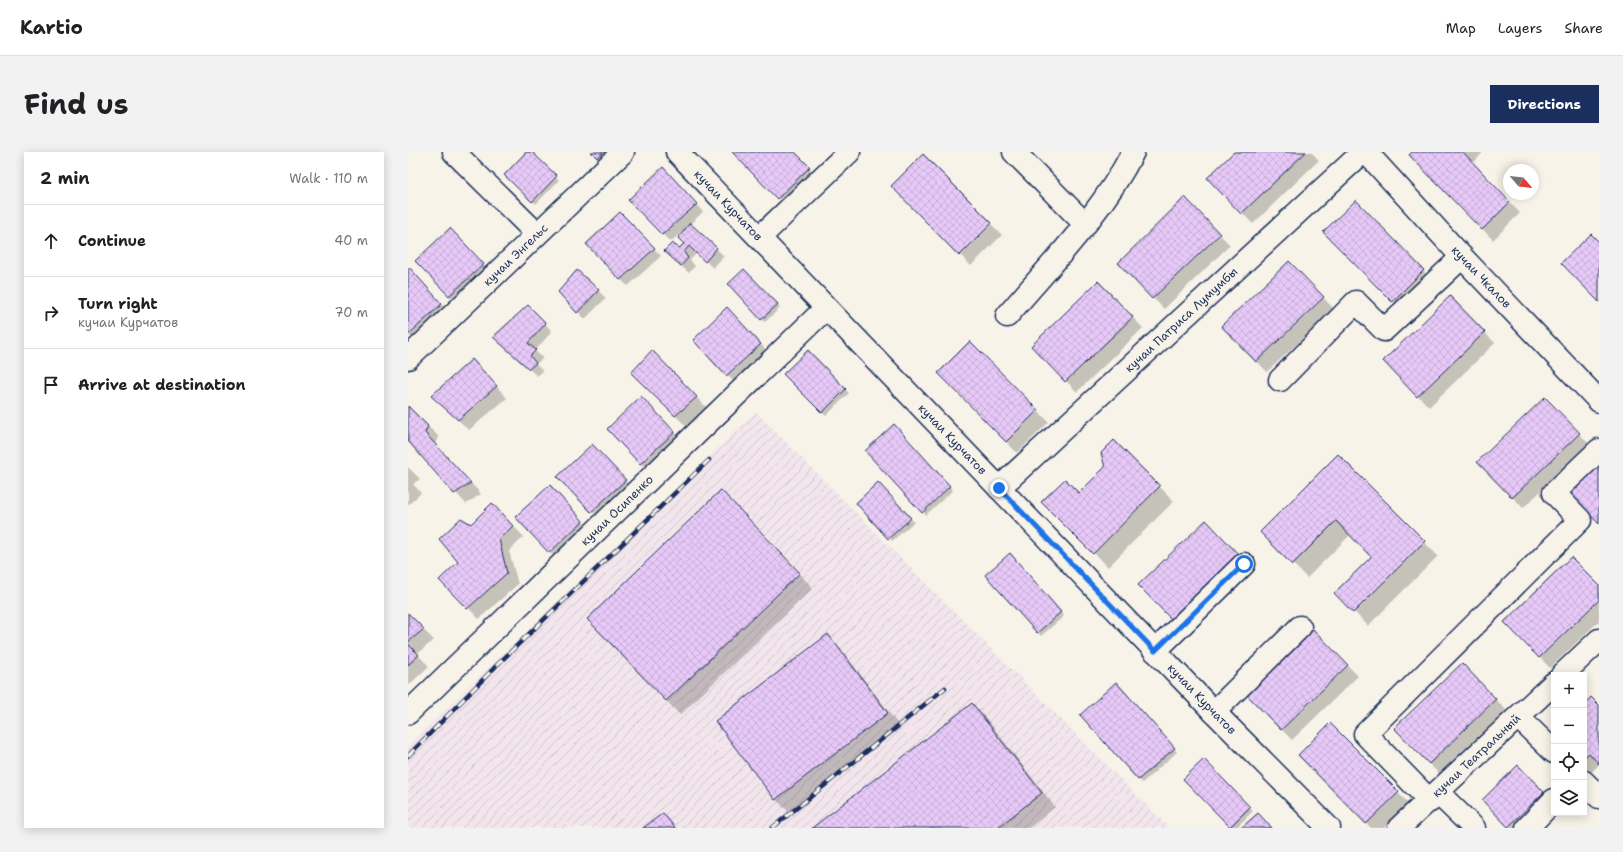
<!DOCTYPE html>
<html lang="en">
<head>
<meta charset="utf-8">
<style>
  body { margin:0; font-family:"Shantell Sans",sans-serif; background:#f2f2f2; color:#202124 }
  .controls { position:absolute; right:12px; bottom:12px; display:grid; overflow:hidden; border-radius:0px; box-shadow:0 2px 10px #0003 }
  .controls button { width:36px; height:36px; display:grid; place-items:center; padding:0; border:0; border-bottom:1px solid #e0e0e0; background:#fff; color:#202124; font:20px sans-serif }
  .compass { position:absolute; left:1095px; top:12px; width:36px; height:36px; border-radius:50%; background:#fff; box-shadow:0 2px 10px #0003; rotate:118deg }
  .stop { position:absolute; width:12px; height:12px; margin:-9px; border:3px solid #1a73e8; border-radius:50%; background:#fff }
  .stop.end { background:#1a73e8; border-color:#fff; box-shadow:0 1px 4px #0008 }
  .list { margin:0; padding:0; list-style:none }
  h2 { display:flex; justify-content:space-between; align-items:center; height:52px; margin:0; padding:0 16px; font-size:17px }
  h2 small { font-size:13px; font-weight:400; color:#757577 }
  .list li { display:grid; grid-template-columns:26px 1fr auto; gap:12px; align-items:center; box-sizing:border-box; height:72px; padding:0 16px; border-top:1px solid #e0e0e0 }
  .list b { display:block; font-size:15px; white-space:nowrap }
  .list p { margin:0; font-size:13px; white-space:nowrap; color:#757577 }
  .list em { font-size:13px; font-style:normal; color:#757577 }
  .icon { flex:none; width:22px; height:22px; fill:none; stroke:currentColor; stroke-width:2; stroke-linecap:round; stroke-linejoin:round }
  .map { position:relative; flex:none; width:1191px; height:676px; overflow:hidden; border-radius:0px }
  header { display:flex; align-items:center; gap:24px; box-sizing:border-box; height:56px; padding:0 20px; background:#fff; border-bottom:1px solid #e0e0e0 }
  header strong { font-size:19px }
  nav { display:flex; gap:22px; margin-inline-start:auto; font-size:14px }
  .intro { display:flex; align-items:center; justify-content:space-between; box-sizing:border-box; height:96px; padding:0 24px }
  h1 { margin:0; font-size:28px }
  .button { padding:10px 18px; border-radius:0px; background:#1b2f5e; color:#fff; font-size:14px; font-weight:700 }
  main { display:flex; gap:24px; padding:0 24px }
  aside { flex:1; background:#fff; border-radius:0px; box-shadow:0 2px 10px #0003 }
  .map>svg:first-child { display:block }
</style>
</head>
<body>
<header>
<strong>Kartio</strong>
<nav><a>Map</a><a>Layers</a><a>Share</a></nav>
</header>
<div class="intro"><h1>Find us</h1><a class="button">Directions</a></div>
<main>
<aside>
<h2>2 min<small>Walk · 110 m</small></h2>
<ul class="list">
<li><svg class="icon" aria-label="ahead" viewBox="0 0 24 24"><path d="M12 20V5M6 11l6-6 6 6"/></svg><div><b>Continue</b></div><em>40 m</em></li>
<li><svg class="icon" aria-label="right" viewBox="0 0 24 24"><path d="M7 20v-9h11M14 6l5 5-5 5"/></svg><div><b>Turn right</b><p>кучаи Курчатов</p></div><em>70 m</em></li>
<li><svg class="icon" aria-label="arrive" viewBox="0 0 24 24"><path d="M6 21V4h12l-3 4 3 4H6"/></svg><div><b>Arrive at destination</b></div></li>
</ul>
</aside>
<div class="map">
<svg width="1191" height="676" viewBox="0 0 1191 676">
  <defs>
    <pattern id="industrial-furrows" width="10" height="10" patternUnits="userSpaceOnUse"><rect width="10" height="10" fill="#f2e6ec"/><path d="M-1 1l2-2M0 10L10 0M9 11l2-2" fill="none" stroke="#cfc6cd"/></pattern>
    <pattern id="building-cross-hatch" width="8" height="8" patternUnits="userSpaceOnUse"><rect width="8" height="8" fill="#e7c9f7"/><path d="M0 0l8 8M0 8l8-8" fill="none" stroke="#c6add6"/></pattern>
  </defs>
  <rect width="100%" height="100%" fill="#f7f3e8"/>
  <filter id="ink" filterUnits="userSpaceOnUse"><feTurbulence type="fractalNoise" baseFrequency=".025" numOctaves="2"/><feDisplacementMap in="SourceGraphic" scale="8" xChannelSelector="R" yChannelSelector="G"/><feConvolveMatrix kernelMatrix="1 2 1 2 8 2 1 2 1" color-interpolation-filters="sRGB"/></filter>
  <g filter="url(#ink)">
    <polygon fill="url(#industrial-furrows)" points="348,260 761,676 0,676 0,593"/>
    <g fill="#0003">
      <polygon points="119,0 122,0 151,28 128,52 97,23"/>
      <polygon points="184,0 211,0 197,13"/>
      <polygon points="325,0 386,0 412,27 381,57"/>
      <polygon points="827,0 903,0 911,8 845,72 800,26"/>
      <polygon points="1005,0 1075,0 1065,12 1112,61 1085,88 1002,3"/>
      <polygon points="515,3 594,83 563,114 484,34"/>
      <polygon points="262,24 295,60 282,72 316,104 305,116 289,101 282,108 287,114 281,121 264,106 271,97 278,92 280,75 262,90 222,48"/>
      <polygon points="948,50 1026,130 995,160 917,80"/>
      <polygon points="788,58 822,93 756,157 745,146"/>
      <polygon points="220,68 253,104 220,134 212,127"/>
      <polygon points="49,84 82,120 49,151 41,143"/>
      <polygon points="881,110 926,157 859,220 849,209"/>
      <polygon points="0,117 41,160 8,190 0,182"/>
      <polygon points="336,118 372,156 357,170 321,132"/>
      <polygon points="690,130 735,176 669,240 624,194"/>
      <polygon points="190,139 198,146 177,167 151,140"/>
      <polygon points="1042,145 1087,191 1021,255 976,209"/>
      <polygon points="120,154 144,179 127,199 135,206 128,212 135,219 129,224 94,192"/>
      <polygon points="326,164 360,200 326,230 319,223"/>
      <polygon points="562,190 641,270 609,301 531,221"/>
      <polygon points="400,199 441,241 418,264 377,222"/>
      <polygon points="255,211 299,256 278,274 224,221"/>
      <polygon points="75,219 99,246 61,278 35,254"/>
      <polygon points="1137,246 1182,293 1115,356 1071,310"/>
      <polygon points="241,252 274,288 240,319 200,277"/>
      <polygon points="0,255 31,285 27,292 73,342 58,352 0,287"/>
      <polygon points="486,274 545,338 518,363 458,299"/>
      <polygon points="706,289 766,349 700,415 635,350 671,343 699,315"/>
      <polygon points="191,300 224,336 191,367 184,359"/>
      <polygon points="930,304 1030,404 960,474 928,441 965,405 943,382 899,426 853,380"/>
      <polygon points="0,315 12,327 5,332 13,341 0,353"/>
      <polygon points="470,332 506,370 484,389 449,351"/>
      <polygon points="149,341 182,377 149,407 141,400"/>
      <polygon points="327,354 405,436 272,563 180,467"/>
      <polygon points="95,363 116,385 101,399 110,432 71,467 33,428 51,410 63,373"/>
      <polygon points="605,406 656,464 633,484 579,423"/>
      <polygon points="1191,434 1191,469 1142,516 1097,470"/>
      <polygon points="0,463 26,488 9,502 21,514 0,534"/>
      <polygon points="905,478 950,524 884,588 839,542"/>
      <polygon points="420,484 434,498 493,576 382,661 367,647"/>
      <polygon points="1054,513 1099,559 1032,623 987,577"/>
      <polygon points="712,535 769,600 734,631 673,563"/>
      <polygon points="564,552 578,566 647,655 621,676 406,676"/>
      <polygon points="1176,554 1191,555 1191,613 1180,623 1176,619"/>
      <polygon points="922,572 1001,652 976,676 963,676 891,603"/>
      <polygon points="796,608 845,659 828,676 824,676 776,627"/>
      <polygon points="1121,625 1146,651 1121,676 1103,676 1076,648"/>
      <polygon points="255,662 269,676 236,676"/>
    </g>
    <g fill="url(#building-cross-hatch)" stroke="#1b2f5e">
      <polygon points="118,0 124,0 149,24 124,50 96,23"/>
      <polygon points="183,0 195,0 189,6"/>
      <polygon points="324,0 387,0 402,15 369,47"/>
      <polygon points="826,0 898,0 833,62 799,26"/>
      <polygon points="1004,0 1055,0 1102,50 1074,78 1001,3"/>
      <polygon points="515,2 584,71 551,104 483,34"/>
      <polygon points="255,15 289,52 254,83 220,48"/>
      <polygon points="777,45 812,82 744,147 710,111"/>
      <polygon points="948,48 1016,118 984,150 915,80"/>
      <polygon points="212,60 247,96 212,128 178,92"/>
      <polygon points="282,71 309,96 297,110 281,94 276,100 280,106 273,114 256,99 264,91 271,96 276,92 270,86"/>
      <polygon points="42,76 76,112 41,144 7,109"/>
      <polygon points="1183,82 1191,90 1191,150 1153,111"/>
      <polygon points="881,109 916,145 848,210 813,174"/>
      <polygon points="1,115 34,152 0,183 0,116"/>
      <polygon points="336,117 370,152 353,168 320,132"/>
      <polygon points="169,118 191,138 169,161 150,140"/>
      <polygon points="690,129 725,165 657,230 623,194"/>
      <polygon points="1042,144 1077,180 1009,245 975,209"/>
      <polygon points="120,153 138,171 120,191 128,198 122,204 128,211 121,217 85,185"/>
      <polygon points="319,155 353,192 318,224 285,188"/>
      <polygon points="562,189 630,258 598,290 530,221"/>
      <polygon points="244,198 289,245 267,264 223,221"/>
      <polygon points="400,198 438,237 414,261 375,222"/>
      <polygon points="64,207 89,234 50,268 23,244"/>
      <polygon points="233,244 267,280 232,312 199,277"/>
      <polygon points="1137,245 1172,281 1104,346 1069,310"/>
      <polygon points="0,254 20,274 17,281 63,331 46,342 0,289"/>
      <polygon points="486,272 542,334 514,361 457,299"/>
      <polygon points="706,288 752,334 685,402 633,350 657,327 671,341 697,315 693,301"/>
      <polygon points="184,292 218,328 183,360 149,325"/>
      <polygon points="930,302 1017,389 945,461 926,441 963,405 928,369 884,413 852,380"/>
      <polygon points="1191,309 1191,372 1160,340"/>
      <polygon points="470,330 503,366 480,387 448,351"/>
      <polygon points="142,333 175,369 141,401 107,365"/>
      <polygon points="313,338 392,421 258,549 179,467"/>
      <polygon points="84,351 105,374 91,387 99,421 59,457 31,428 50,410 31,387 53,366 63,372"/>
      <polygon points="798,368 832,404 765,469 730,433"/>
      <polygon points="602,401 653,460 629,481 577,423"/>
      <polygon points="1163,405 1191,433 1191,448 1131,506 1096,470"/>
      <polygon points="0,461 16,477 0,490"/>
      <polygon points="905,477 940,513 873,578 838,542"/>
      <polygon points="420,482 480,561 367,648 307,569"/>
      <polygon points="0,492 11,503 0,513"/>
      <polygon points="1054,511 1088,547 1021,612 986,576"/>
      <polygon points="708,530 767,596 730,628 672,563"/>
      <polygon points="1183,545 1191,553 1191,612 1181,601 1176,606 1176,553"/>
      <polygon points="564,551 634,641 589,676 404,676"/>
      <polygon points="922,571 991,640 958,672 890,603"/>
      <polygon points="796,607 842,655 822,675 775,627"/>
      <polygon points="1110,613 1136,640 1100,675 1074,648"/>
      <polygon points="255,661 267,676 235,676"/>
      <polygon points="850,661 864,676 833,676"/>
    </g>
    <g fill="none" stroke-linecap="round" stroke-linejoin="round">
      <g stroke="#1b2f5e" stroke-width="25">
        <g id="minor">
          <polyline points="46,0 129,82"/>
          <path id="s1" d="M269,0L806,560L921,676"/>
          <polyline points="606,0 677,72"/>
          <path id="s2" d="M958,0L1054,105L1191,249"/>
          <polyline points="352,85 441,0"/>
          <path d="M599,164C643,112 694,61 725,0"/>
          <path id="s3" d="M0,206L215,0"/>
          <polyline points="872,228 948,150 976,178 1054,105"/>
          <path id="s4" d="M591,336L955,0"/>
          <polyline points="747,499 836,412"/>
          <polyline points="1154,523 1191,488"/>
          <polyline points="806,560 892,475"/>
          <path id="s5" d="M0,561L418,156"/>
          <polyline points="1110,565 1146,600"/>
          <polyline points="1176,630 1191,645"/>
          <polyline points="1030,641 1066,676"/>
          <polyline points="1022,649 957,582 1172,368 1146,341 1191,298"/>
          <path id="s6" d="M991,676L1146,531"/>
          <polyline points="1119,676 1146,648"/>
        </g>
      </g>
      <use href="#minor" stroke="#f7f3e8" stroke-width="22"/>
      <g stroke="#1b2f5e" stroke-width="4.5">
        <g id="rail">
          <polyline points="0,604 90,512 301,308"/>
          <polyline points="364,676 537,536"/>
        </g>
      </g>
      <use href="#rail" stroke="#f7f3e8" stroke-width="3" stroke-dasharray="9" stroke-linecap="butt"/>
    </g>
  </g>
  <g fill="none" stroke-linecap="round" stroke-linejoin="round" filter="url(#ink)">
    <polyline stroke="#1a73e8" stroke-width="5" points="591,336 747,499 836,412"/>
  </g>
  <g text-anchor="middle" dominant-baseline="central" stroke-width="3" stroke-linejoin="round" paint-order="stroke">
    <g font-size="12" fill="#1b2f5e" stroke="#f7f3e8">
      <text stroke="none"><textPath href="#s1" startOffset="74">кучаи Курчатов</textPath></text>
      <text stroke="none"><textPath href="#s3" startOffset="149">кучаи Энгельс</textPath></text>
      <text stroke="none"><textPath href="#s2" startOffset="170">кучаи Чкалов</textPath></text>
      <text stroke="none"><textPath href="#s4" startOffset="248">кучаи Патриса Лумумбы</textPath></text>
      <text stroke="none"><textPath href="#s1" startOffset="398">кучаи Курчатов</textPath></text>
      <text stroke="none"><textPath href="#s5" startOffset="291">кучаи Осипенко</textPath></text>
      <text stroke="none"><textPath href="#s1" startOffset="758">кучаи Курчатов</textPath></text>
      <text stroke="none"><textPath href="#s6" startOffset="106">кучаи Театральный</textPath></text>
    </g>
  </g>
</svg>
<div class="controls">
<button>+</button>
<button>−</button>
<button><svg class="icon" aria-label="locate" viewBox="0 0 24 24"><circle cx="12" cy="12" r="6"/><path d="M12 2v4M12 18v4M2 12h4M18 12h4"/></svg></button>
<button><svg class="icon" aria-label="layers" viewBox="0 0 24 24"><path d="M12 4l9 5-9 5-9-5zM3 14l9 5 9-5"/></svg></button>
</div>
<svg class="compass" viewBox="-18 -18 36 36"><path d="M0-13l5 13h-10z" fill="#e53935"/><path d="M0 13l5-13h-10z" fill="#757577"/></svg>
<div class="stop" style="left:836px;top:412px"></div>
<div class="stop end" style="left:591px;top:336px"></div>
</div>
</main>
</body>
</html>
